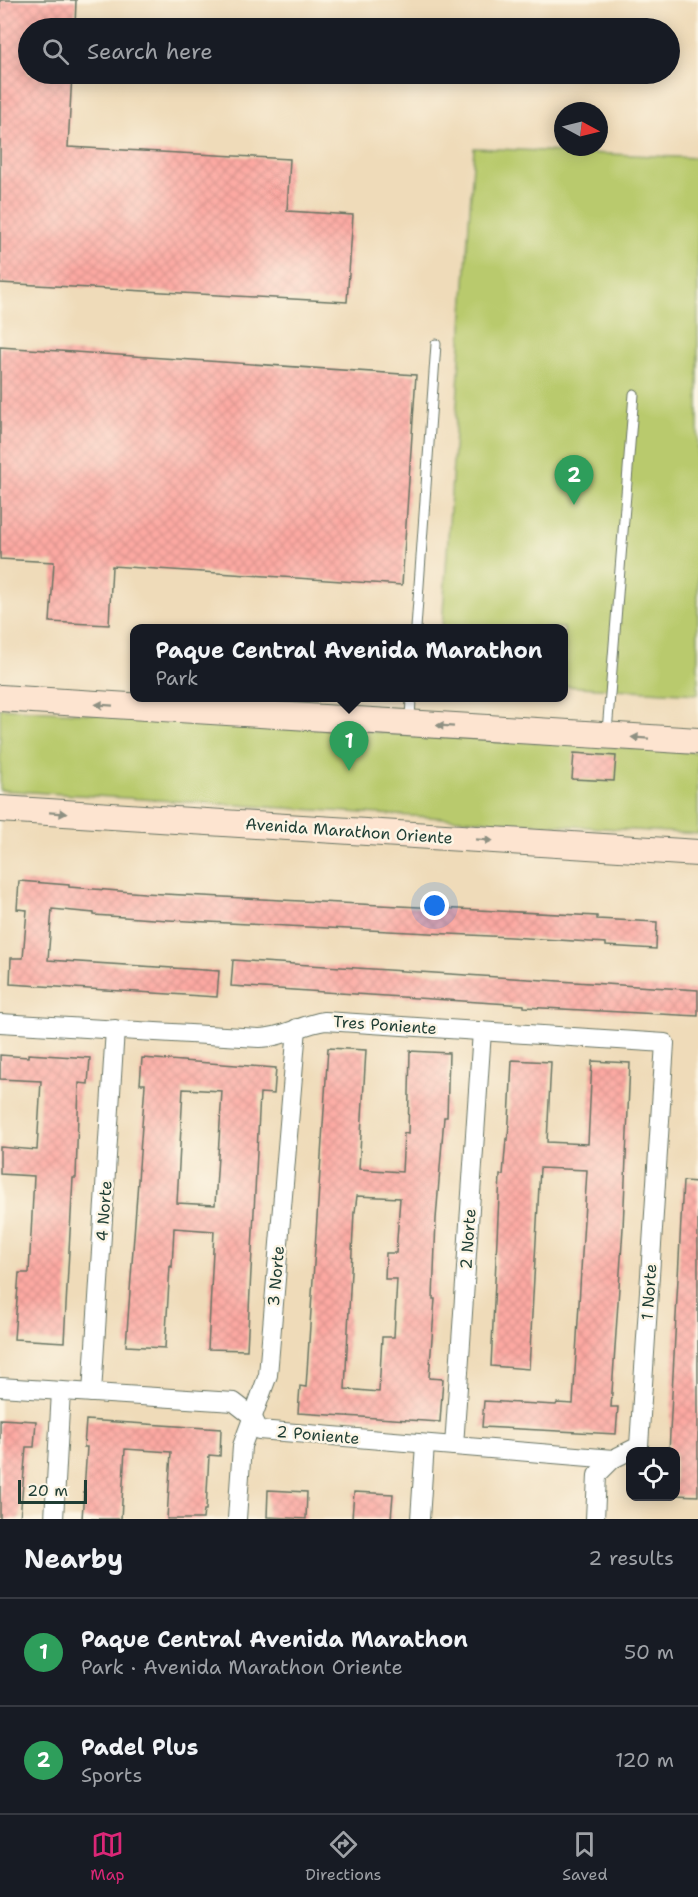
<!DOCTYPE html>
<html lang="en">
<head>
<meta charset="utf-8">
<style>
  body { margin:0; font-family:"Shantell Sans",sans-serif; background:#242831; color:#f1f3f6 }
  .controls { position:absolute; right:18px; bottom:18px; display:grid; overflow:hidden; border-radius:12px; box-shadow:0 3px 15px #0003 }
  .controls button { width:54px; height:54px; display:grid; place-items:center; padding:0; border:0; border-bottom:2px solid #363941; background:#171b24; color:#f1f3f6; font:30px sans-serif }
  .compass { position:absolute; left:554px; top:102px; width:54px; height:54px; border-radius:50%; background:#171b24; box-shadow:0 3px 15px #0003; rotate:97deg }
  .scale { position:absolute; left:18px; bottom:15px; width:69px; box-sizing:border-box; padding-left:6px; border:3px solid #1f3d34; border-top:0; font-size:16px; line-height:21px; white-space:nowrap; color:#1f3d34; -webkit-text-stroke:4px #fcf5e5; paint-order:stroke }
  .you { position:absolute; left:435px; top:906px; width:21px; height:21px; margin:-15px; border:4px solid #fff; border-radius:50%; background:#1a73e8; box-shadow:0 0 0 9px #1a73e833 }
  .badge { display:grid; place-items:center; width:39px; height:39px; border-radius:50%; background:#db2777; color:#fff; font-size:20px; font-weight:700 }
  .pin { position:absolute; translate:-50% -50px; filter:drop-shadow(0 2px 3px #0008) }
  .pin::after { content:''; position:absolute; top:32px; width:21px; height:18px; background:inherit; clip-path:polygon(0 0,100% 0,50% 100%) }
  .popup { position:absolute; left:130px; top:624px; width:438px; height:78px; box-sizing:border-box; display:grid; place-content:center; border-radius:12px; background:#171b24; filter:drop-shadow(0 2px 4px #0005); font-size:20px; white-space:nowrap; color:#9ea1a6 }
  .popup b { font-size:22px; color:#f1f3f6 }
  .popup::after { content:''; position:absolute; left:50%; top:100%; margin-left:-12px; border:12px solid transparent; border-top-color:#171b24 }
  .list { margin:0; padding:0; list-style:none }
  h2 { display:flex; justify-content:space-between; align-items:center; height:78px; margin:0; padding:0 24px; font-size:26px }
  h2 small { font-size:20px; font-weight:400; color:#9ea1a6 }
  .list li { display:grid; grid-template-columns:39px 1fr auto; gap:18px; align-items:center; box-sizing:border-box; height:108px; padding:0 24px; border-top:2px solid #363941 }
  .list b { display:block; font-size:22px; white-space:nowrap }
  .list p { margin:0; font-size:20px; white-space:nowrap; color:#9ea1a6 }
  .list em { font-size:20px; font-style:normal; color:#9ea1a6 }
  .icon { flex:none; width:33px; height:33px; fill:none; stroke:currentColor; stroke-width:2; stroke-linecap:round; stroke-linejoin:round }
  .map { position:relative; flex:none; width:698px; height:1519px; overflow:hidden }
  .search { position:absolute; background:#171b24; box-shadow:0 3px 15px #0003; left:18px; right:18px; top:18px; height:66px; display:flex; align-items:center; gap:15px; box-sizing:border-box; padding:0 21px; border-radius:33px; color:#9ea1a6; font-size:22px }
  .sheet { height:294px; background:#171b24 }
  nav { display:flex; justify-content:space-around; align-items:center; box-sizing:border-box; height:84px; border-top:2px solid #363941; background:#171b24; font-size:16px; color:#9ea1a6 }
  nav a { display:grid; justify-items:center; gap:3px }
  nav .on { color:#db2777 }
  .map>svg:first-child { display:block }
</style>
</head>
<body>
<div class="map">
<svg width="698" height="1519" viewBox="0 0 698 1519">
  <defs>
    <pattern id="building-cross-hatch" width="8" height="8" patternUnits="userSpaceOnUse" patternTransform="scale(1.5)"><rect width="8" height="8" fill="#fda9a2"/><path d="M0 0l8 8M0 8l8-8" fill="none" stroke="#d8928c"/></pattern>
  </defs>
  <rect width="100%" height="100%" fill="#fcf5e5"/>
  <filter id="ink" filterUnits="userSpaceOnUse"><feTurbulence type="fractalNoise" baseFrequency=".0167" numOctaves="2"/><feDisplacementMap in="SourceGraphic" scale="12" xChannelSelector="R" yChannelSelector="G"/><feConvolveMatrix kernelMatrix="1 2 1 2 8 2 1 2 1" color-interpolation-filters="sRGB"/></filter>
  <filter id="wash" filterUnits="userSpaceOnUse"><feTurbulence type="fractalNoise" baseFrequency=".008" numOctaves="4" result="noise"/><feDisplacementMap in="SourceGraphic" scale="24" xChannelSelector="R" yChannelSelector="G"/><feGaussianBlur stdDeviation="1.35" result="paint"/><feColorMatrix in="noise" values="0 0 0 0 0 0 0 0 0 0 0 0 0 0 0 0 0 1.4 0 .05"/><feComposite in="paint" operator="in"/></filter>
  <g filter="url(#wash)">
    <rect width="100%" height="100%" fill="#efdbb9"/>
    <g fill="#b9ca6d" stroke="#6c8450" stroke-width="1.5">
      <polygon points="474,148 698,158 698,694 564,686 564,628 442,628"/>
      <polygon points="0,708 698,752 698,834 0,790"/>
    </g>
    <g id="blocks">
      <g fill="url(#building-cross-hatch)" fill-rule="evenodd">
        <polygon points="0,0 76,0 75,28 28,28 28,74 72,74 68,147 290,159 287,211 353,215 347,302 0,283"/>
        <polygon points="0,347 416,375 402,585 112,566 109,625 50,622 54,562 0,559"/>
        <polygon points="574,753 616,756 614,781 572,779"/>
        <polygon points="19,881 69,885 69,887 144,893 597,916 597,919 657,922 656,949 606,946 606,943 510,937 168,920 94,915 94,913 52,909 48,960 219,971 217,997 10,984 11,958 23,958 27,910 17,909"/>
        <polygon points="233,960 698,990 698,1016 524,1007 524,1005 231,986"/>
        <path d="M328,1048L366,1050L359,1169L402,1172L404,1133L408,1134L410,1051L449,1053L447,1117H444L436,1219L433,1299H435L429,1378L443,1379L440,1422L298,1413L300,1386L306,1387ZM357,1196L400,1198L396,1253H386L385,1279H397L394,1337H382L379,1392L345,1389L354,1212H355Z"/>
        <polygon points="28,1054 90,1058 88,1084 79,1083 76,1178 73,1178 64,1342 14,1339 19,1273 29,1273 34,1176 0,1174 0,1147 37,1150 41,1081 0,1079 0,1055 28,1057"/>
        <path d="M142,1058L276,1068L274,1094L260,1093L247,1350L208,1349L214,1231L174,1228L172,1267L170,1266L165,1348L126,1346L145,1084H140ZM183,1089L222,1091L215,1205L177,1203Z"/>
        <polygon points="512,1060 551,1062 547,1142 588,1144 592,1061 630,1063 623,1228 611,1407 618,1407 616,1434 482,1427 484,1401 556,1405 557,1403 573,1404 587,1170 540,1168 529,1369 491,1366 500,1175 503,1175 506,1139 508,1140"/>
        <polygon points="683,1181 698,1182 698,1496 675,1495 675,1452 669,1452"/>
        <polygon points="0,1419 36,1421 34,1447 26,1447 20,1519 0,1519"/>
        <polygon points="86,1420 221,1429 220,1456 209,1455 206,1510 204,1510 203,1519 167,1519 171,1452 125,1449 121,1519 82,1519 87,1447 84,1447"/>
        <polygon points="268,1490 307,1492 306,1519 267,1517"/>
        <polygon points="354,1492 393,1494 391,1519 352,1518"/>
      </g>
    </g>
  </g>
  <g filter="url(#ink)">
    <use href="#blocks" fill-opacity="0" stroke="#687463" stroke-width="1.5"/>
    <g fill="none" stroke-linecap="round" stroke-linejoin="round">
      <g stroke="#687463" stroke-width="11">
        <g id="lane">
          <polyline points="416,628 436,344"/>
          <polyline points="410,721 411,698"/>
          <polyline points="607,732 634,394"/>
        </g>
      </g>
      <g stroke="#687463" stroke-width="20">
        <g id="street">
          <path d="M0,1023L259,1038C282,1038 302,1024 325,1021L665,1043L639,1446L613,1459L597,1475L595,1519"/>
          <polyline points="0,1387 234,1402 252,1416 259,1430 613,1459"/>
          <polyline points="92,1393 115,1029"/>
          <polyline points="454,1446 482,1031"/>
          <polyline points="54,1519 61,1391"/>
          <polyline points="237,1519 242,1446 268,1375 297,1028"/>
          <polyline points="420,1519 425,1444"/>
        </g>
      </g>
      <g stroke="#687463" stroke-width="28">
        <g id="secondary">
          <polyline points="0,698 698,741"/>
          <polyline points="0,809 698,853"/>
        </g>
      </g>
      <use href="#lane" stroke="#fff" stroke-width="9"/>
      <use href="#street" stroke="#fff" stroke-width="18"/>
      <use href="#secondary" stroke="#fde4d0" stroke-width="26"/>
    </g>
    <defs><path id="oneway-solid" d="M-6-.8H1V-3.2L6.5 0L1 3.2V.8H-6Z" transform="scale(1.5)"/></defs>
    <g fill="#8e9082">
      <use href="#oneway-solid" transform="translate(104 705) rotate(-176)"/>
      <use href="#oneway-solid" transform="translate(445 726) rotate(-176)"/>
      <use href="#oneway-solid" transform="translate(640 738) rotate(-176)"/>
      <use href="#oneway-solid" transform="translate(58 813) rotate(4)"/>
      <use href="#oneway-solid" transform="translate(484 840) rotate(4)"/>
    </g>
  </g>
  <g text-anchor="middle" dominant-baseline="central" stroke-width="5" stroke-linejoin="round" paint-order="stroke">
    <g font-size="16" fill="#1f3d34" stroke="#fcf5e5">
      <text transform="translate(349 831) rotate(4)">Avenida Marathon Oriente</text>
      <text transform="translate(385 1025) rotate(4)">Tres Poniente</text>
      <text transform="translate(104 1211) rotate(-86)">4 Norte</text>
      <text transform="translate(468 1239) rotate(-86)">2 Norte</text>
      <text transform="translate(276 1276) rotate(-85)">3 Norte</text>
      <text transform="translate(649 1292) rotate(-86)">1 Norte</text>
      <text transform="translate(318 1435) rotate(5)">2 Poniente</text>
    </g>
  </g>
</svg>
<div class="controls">
<button><svg class="icon" aria-label="locate" viewBox="0 0 24 24"><circle cx="12" cy="12" r="6"/><path d="M12 2v4M12 18v4M2 12h4M18 12h4"/></svg></button>
</div>
<svg class="compass" viewBox="-18 -18 36 36"><path d="M0-13l5 13h-10z" fill="#e53935"/><path d="M0 13l5-13h-10z" fill="#9ea1a6"/></svg>
<div class="scale">20 m</div>
<div class="you"></div>
<div class="pin badge" style="left:349px;top:771px;background:#2e9e5b">1</div>
<div class="popup"><b>Paque Central Avenida Marathon</b>Park</div>
<div class="pin badge" style="left:574px;top:505px;background:#2e9e5b">2</div>
<div class="search"><svg class="icon" aria-label="search" viewBox="0 0 24 24"><circle cx="10" cy="10" r="6"/><path d="M15 15l6 6"/></svg>Search here</div>
</div>
<section class="sheet">
<h2>Nearby<small>2 results</small></h2>
<ul class="list">
<li><span class="badge" style="background:#2e9e5b">1</span><div><b>Paque Central Avenida Marathon</b><p>Park · Avenida Marathon Oriente</p></div><em>50 m</em></li>
<li><span class="badge" style="background:#2e9e5b">2</span><div><b>Padel Plus</b><p>Sports</p></div><em>120 m</em></li>
</ul>
</section>
<nav>
<a class="on"><svg class="icon" aria-label="map" viewBox="0 0 24 24"><path d="M3 6l6-2 6 2 6-2v14l-6 2-6-2-6 2zM9 4v14M15 6v14"/></svg>Map</a>
<a><svg class="icon" aria-label="directions" viewBox="0 0 24 24"><path d="M12 3l9 9-9 9-9-9zM9 14v-3h6M13 9l2 2-2 2"/></svg>Directions</a>
<a><svg class="icon" aria-label="saved" viewBox="0 0 24 24"><path d="M7 4h10v16l-5-4-5 4z"/></svg>Saved</a>
</nav>
</body>
</html>
